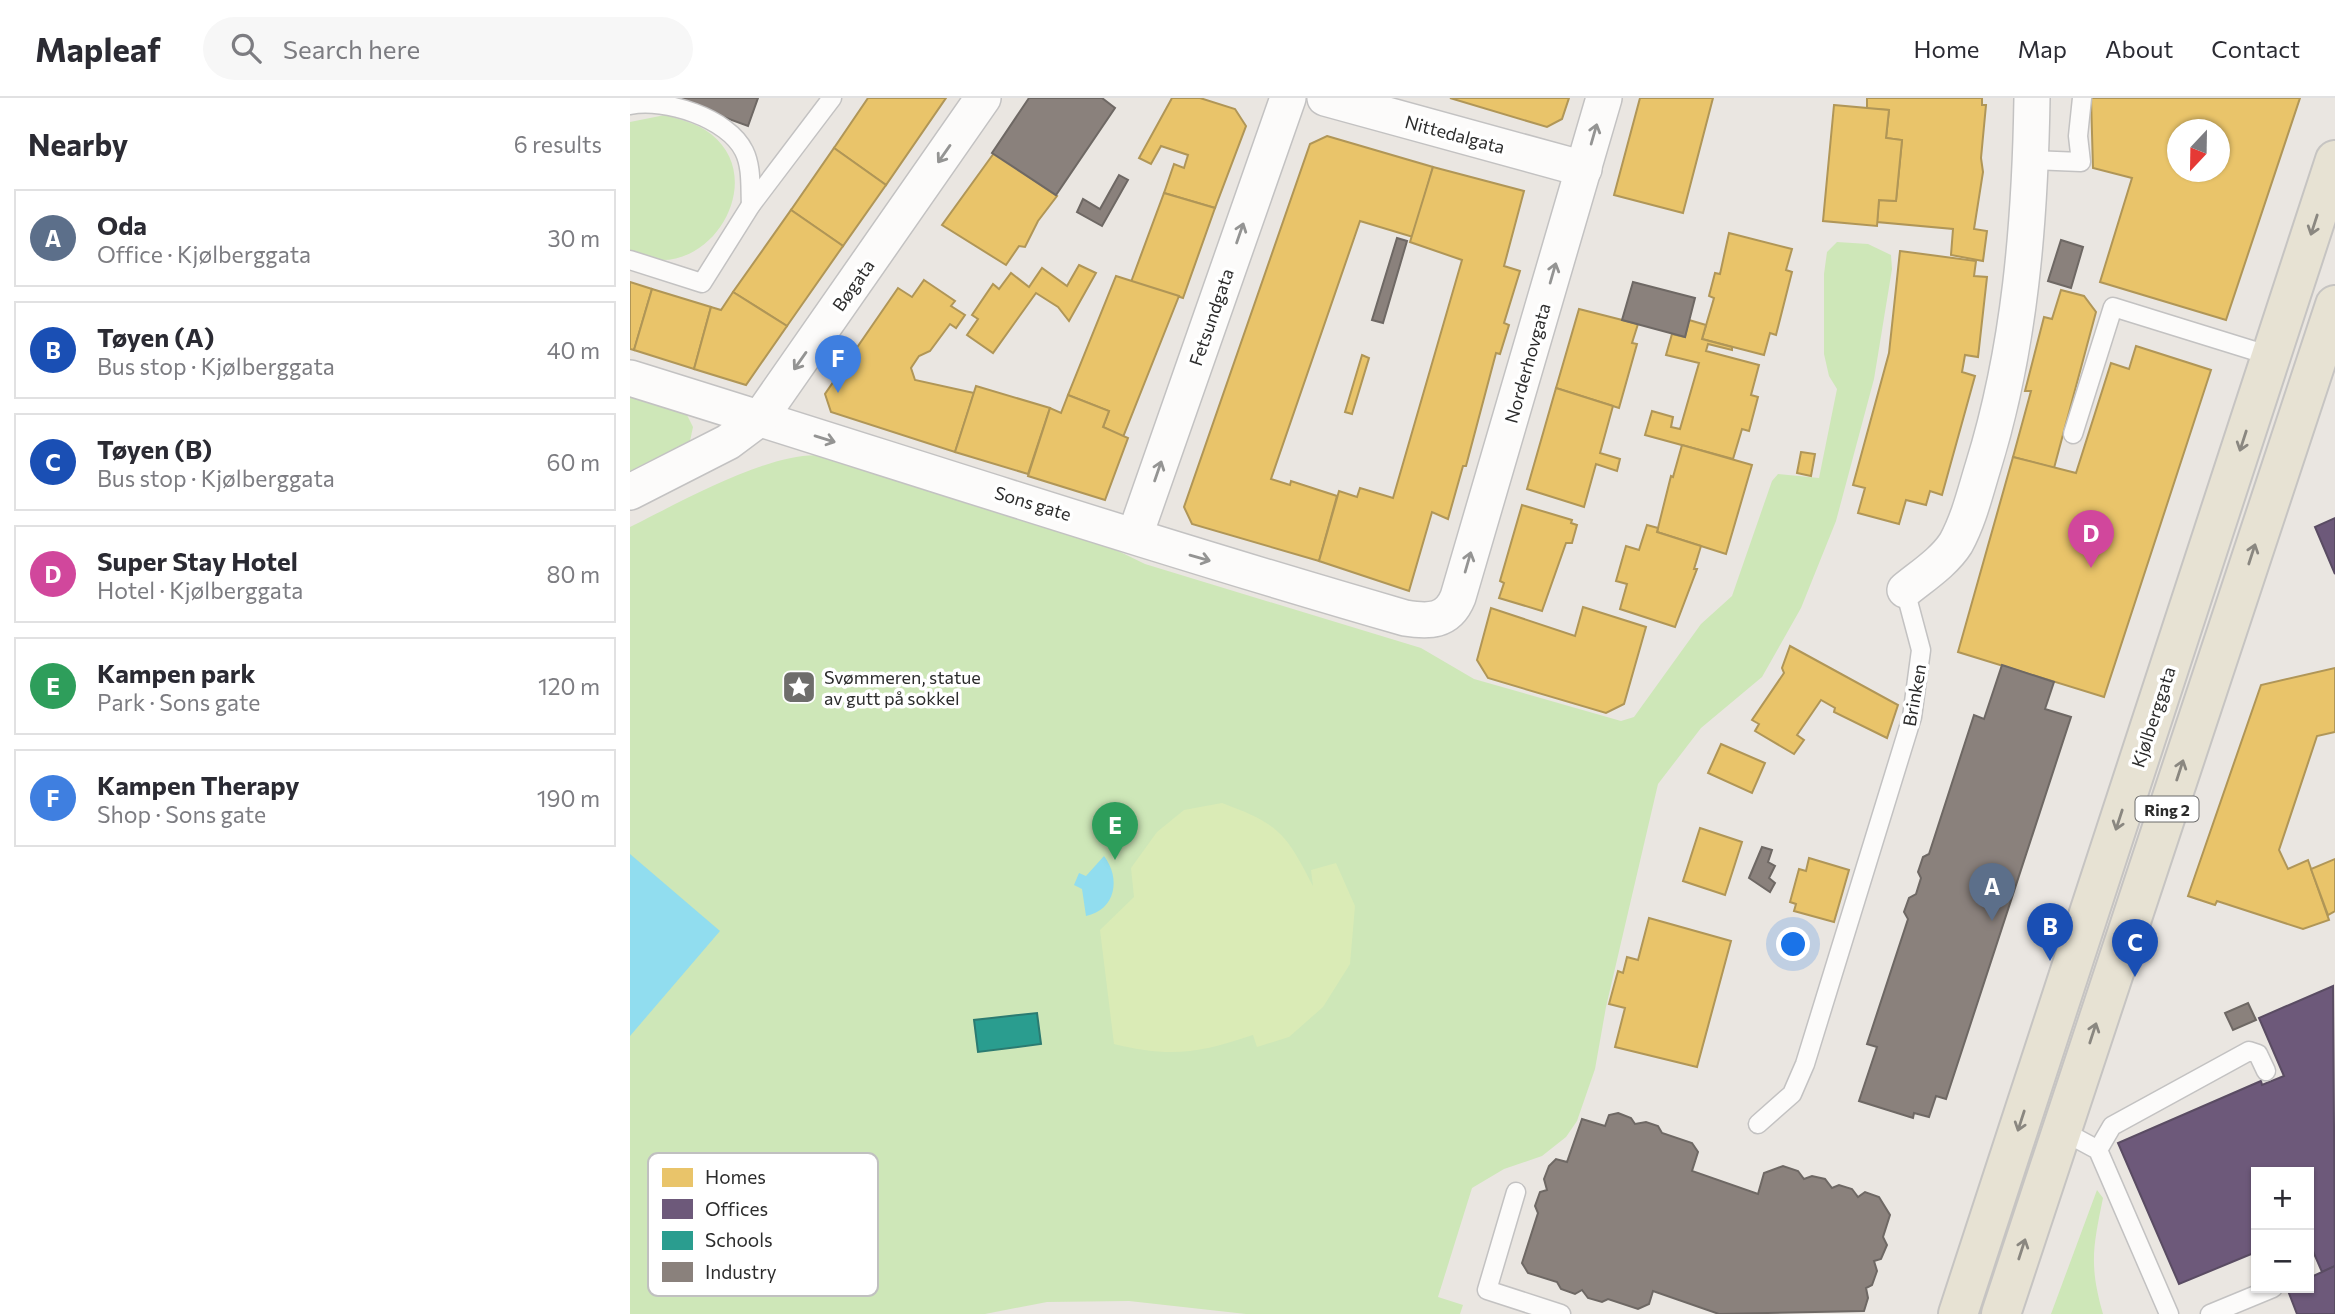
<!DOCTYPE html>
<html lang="en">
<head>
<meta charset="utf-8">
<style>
  body { margin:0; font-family:Commissioner,sans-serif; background:#f7f7f7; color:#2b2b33 }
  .controls { position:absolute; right:21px; bottom:21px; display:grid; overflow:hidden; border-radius:0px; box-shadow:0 2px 5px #0004 }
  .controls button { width:63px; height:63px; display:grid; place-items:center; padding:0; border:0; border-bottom:2px solid #e1e1e2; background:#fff; color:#2b2b33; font:35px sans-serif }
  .compass { position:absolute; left:1537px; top:21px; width:63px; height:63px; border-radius:50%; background:#fff; box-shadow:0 2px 5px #0004; rotate:202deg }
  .you { position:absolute; left:1164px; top:847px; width:24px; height:24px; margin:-18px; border:5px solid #fff; border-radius:50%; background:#1a73e8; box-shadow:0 0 0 10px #1a73e833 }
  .badge { display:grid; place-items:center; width:46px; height:46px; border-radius:50%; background:#111827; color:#fff; font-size:23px; font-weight:700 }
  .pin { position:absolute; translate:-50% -58px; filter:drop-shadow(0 2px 4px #0008) }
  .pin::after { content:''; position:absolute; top:37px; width:24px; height:21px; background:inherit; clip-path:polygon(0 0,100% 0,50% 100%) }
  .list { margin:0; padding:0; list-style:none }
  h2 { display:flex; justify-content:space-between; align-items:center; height:91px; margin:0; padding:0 28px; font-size:30px }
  h2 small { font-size:23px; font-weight:400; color:#7c7c81 }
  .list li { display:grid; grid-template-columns:46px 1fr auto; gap:21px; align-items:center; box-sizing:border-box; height:98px; margin:0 14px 14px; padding:0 14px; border:2px solid #e1e1e2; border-radius:0px }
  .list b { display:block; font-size:26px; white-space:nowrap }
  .list p { margin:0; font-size:23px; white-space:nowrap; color:#7c7c81 }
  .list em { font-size:23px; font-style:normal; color:#7c7c81 }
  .icon { flex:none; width:38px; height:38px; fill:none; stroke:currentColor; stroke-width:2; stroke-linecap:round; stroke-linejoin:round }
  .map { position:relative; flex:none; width:1705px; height:1216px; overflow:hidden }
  header { display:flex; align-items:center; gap:42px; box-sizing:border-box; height:98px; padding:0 35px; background:#fff; border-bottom:2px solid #e1e1e2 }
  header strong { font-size:33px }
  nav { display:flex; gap:38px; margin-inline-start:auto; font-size:24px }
  .search { width:490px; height:63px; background:#f7f7f7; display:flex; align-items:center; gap:18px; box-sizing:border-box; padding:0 24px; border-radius:38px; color:#7c7c81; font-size:26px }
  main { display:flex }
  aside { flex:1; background:#fff }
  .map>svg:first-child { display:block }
</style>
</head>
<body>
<header>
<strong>Mapleaf</strong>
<div class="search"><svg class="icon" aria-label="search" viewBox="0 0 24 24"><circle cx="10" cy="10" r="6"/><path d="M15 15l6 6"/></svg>Search here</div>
<nav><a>Home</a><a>Map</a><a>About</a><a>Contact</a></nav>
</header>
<main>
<aside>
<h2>Nearby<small>6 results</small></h2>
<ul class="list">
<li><span class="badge" style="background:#5c6f8a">A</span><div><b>Oda</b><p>Office · Kjølberggata</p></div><em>30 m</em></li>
<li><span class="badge" style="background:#1a4fb4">B</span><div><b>Tøyen (A)</b><p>Bus stop · Kjølberggata</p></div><em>40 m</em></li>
<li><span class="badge" style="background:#1a4fb4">C</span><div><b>Tøyen (B)</b><p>Bus stop · Kjølberggata</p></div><em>60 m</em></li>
<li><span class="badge" style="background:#d1479c">D</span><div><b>Super Stay Hotel</b><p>Hotel · Kjølberggata</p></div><em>80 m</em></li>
<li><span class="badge" style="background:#2e9e5b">E</span><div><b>Kampen park</b><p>Park · Sons gate</p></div><em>120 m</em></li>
<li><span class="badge" style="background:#3f7fe0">F</span><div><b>Kampen Therapy</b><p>Shop · Sons gate</p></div><em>190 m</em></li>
</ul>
</aside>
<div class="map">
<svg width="1705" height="1216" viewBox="0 0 1705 1216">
  <rect width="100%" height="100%" fill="#eae6e1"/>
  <g fill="#cee7b8">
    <path d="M35,17C51,22 67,25 81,36C144,86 70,194 0,153V24Z"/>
    <path d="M1207,144L1238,146L1261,157L1262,171L1244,281L1206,423L1171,510L1132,579L1071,630L1028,686L976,909L965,971L947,1023L936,1039L912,1058L874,1071L842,1090L808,1199L833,1207L830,1216H616L499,1203L417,1204L355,1216H0V429C47,406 145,350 195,358L478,448L515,466L791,550L844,581L991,623L1004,619L1071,526L1102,498L1142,383L1148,376L1189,380L1207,291L1199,278L1194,256V176L1197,154Z"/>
    <polygon points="0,298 57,317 63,329 60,343 0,373"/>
    <path d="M1467,1092L1473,1100C1463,1149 1459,1167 1473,1216H1421Z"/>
  </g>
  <path fill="#daebb6" d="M592,705C649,726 656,735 683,788L681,772L706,765L725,808L720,866L693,909L659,939L627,949L623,937C569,955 541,960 484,946L470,832L504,799L501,770L527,734L554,712Z"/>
  <g fill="#91ddef">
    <polygon points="0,756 90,833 0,938"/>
    <path d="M474,758C491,780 486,812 456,818L452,791L444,787L449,775L456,778Z"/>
  </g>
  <g fill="#e9c46a" stroke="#b09657" stroke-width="2" fill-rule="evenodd">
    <polygon points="238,0 316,0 256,87 204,50"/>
    <polygon points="542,0 570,0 605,11 616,28 585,110 534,95 544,66 554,70 558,57 531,48 521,66 509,60"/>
    <polygon points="820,0 939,0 932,21 917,29"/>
    <polygon points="1010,0 1083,0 1053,115 984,97"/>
    <polygon points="1237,0 1352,0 1352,7 1356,7 1351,60 1353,74 1344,131 1357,133 1353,163 1321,157 1323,131 1247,124 1249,102 1266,103 1272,42 1256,40 1259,12 1237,11"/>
    <path d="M1461,0H1670L1596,222L1470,184L1502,80L1463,70ZM1548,32H1590V74H1548Z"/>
    <polygon points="1204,7 1259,12 1256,40 1272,42 1266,103 1249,102 1247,128 1193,123"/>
    <polygon points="697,38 803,69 783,139 730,123 641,381 660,387 661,383 707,398 689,463 562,426 554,409 680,46"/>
    <polygon points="204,50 256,87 213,148 161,112"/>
    <polygon points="364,55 427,98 408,123 395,149 389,148 376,167 312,127"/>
    <polygon points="803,69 894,93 874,168 890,173 874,225 879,227 870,256 866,255 836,368 833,368 818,421 802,414 779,493 689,463 709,393 727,399 730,390 763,400 832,162 780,144"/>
    <polygon points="534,95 585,110 553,200 501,184"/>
    <polygon points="161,112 213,148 157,228 103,194"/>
    <polygon points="1099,135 1162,151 1156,172 1162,174 1146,237 1140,235 1134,257 1072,241 1084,200 1079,198 1085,175 1090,176"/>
    <polygon points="1270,153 1346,163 1344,178 1357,179 1348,259 1335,257 1332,274 1345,278 1312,397 1300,393 1296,407 1276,402 1269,426 1228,415 1235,390 1223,387 1259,255"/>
    <polygon points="449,167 466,175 439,223 428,209 406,195 363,255 337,237 348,221 342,217 363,186 369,191 381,175 399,189 412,170 437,188"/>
    <polygon points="486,178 549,198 493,339 473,329 479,313 438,297"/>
    <polygon points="294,182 325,203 321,208 335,217 326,230 320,226 300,253 289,258 281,270 285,282 344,295 325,354 201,314 195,296 268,190 282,199"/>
    <polygon points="0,184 22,191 4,252 0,251"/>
    <polygon points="22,191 81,209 64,271 4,252"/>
    <polygon points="1431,192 1454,198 1466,214 1424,370 1383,359 1401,293 1395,293 1414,219 1422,221"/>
    <polygon points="103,194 157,228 116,287 64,271 81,209 91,212"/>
    <polygon points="949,211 1008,226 1002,245 1007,246 989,310 926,290"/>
    <polygon points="1059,222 1076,227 1072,241 1102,249 1102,252 1078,246 1076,253 1129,267 1121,297 1128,299 1119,333 1112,331 1103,361 1015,337 1022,313 1043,319 1041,329 1050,331 1069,265 1036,257 1042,236 1055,239"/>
    <polygon points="1506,248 1581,272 1474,599 1328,554 1383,359 1446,375 1481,265 1499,271"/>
    <polygon points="732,257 739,260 722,316 715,314"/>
    <polygon points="346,288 420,310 398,376 325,354"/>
    <polygon points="926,290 983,308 970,355 990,361 987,373 966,366 954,409 897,391"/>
    <polygon points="438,297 479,313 473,329 498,340 475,402 398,378 420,310 431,315"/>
    <polygon points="1052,347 1122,367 1096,456 1027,434 1041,378 1043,379"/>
    <polygon points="1171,354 1185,356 1181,378 1167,375"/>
    <polygon points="892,407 942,422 941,425 947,427 942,445 936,445 912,513 869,500 874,485 870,483"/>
    <polygon points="1017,427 1028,430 1027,434 1071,448 1064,471 1067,471 1045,529 990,511 997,486 986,483 996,448 1009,452"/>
    <polygon points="953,509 1016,529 994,606 976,615 858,580 847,562 861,510 945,538"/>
    <polygon points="1160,548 1268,607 1257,640 1204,614 1205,610 1191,602 1167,637 1174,642 1164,656 1125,633 1129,626 1122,622 1154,575 1152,570"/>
    <polygon points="1705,570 1705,634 1687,638 1649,752 1658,771 1678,762 1699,822 1673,831 1587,803 1585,807 1558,798 1631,587"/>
    <polygon points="1091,646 1135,665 1122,695 1078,675"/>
    <polygon points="1070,730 1112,744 1095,797 1053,783"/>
    <polygon points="1179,760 1219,772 1204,824 1164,813 1166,806 1160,804 1169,771 1176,773"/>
    <polygon points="1705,761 1705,813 1698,817 1681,771"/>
    <polygon points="1019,820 1101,843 1067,969 985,949 995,910 979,906 988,873 993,875 997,859 1008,862"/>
  </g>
  <g fill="#6d597a" stroke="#5a4c63" stroke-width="2">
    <polygon points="1705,420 1705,476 1685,429"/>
    <polygon points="1703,888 1705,1168 1692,1174 1679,1144 1679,1074 1626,1074 1626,1154 1549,1186 1488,1045 1631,983 1632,987 1654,978 1629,920"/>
    <polygon points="1705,1168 1705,1216 1667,1216 1657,1190 1679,1190 1679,1180"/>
  </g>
  <polygon fill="#2a9d8f" stroke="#2b7b71" stroke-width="2" points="407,915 411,946 348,954 344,922"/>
  <g fill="#8a817c" stroke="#6e6864" stroke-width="2">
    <polygon points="42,0 128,0 118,28"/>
    <polygon points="399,0 472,0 485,10 426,97 362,55"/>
    <polygon points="489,77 498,82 472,128 447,114 453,101 470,111"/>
    <polygon points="767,140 777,143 753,225 742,222"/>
    <polygon points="1431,142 1453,149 1441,190 1418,183"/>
    <polygon points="1003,184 1065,200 1055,239 992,222"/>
    <polygon points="1372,567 1424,584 1415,611 1441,619 1316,1001 1306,998 1299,1019 1284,1015 1283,1020 1229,1003 1247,949 1237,946 1278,821 1274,814 1279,800 1286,796 1291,780 1288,774 1293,759 1299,756 1344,617 1354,621"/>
    <polygon points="1132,749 1142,752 1138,764 1145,768 1139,780 1145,785 1140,794 1119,780"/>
    <polygon points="1618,905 1626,922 1603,932 1595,915"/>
    <polygon points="988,1015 1001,1020 1005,1026 1016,1024 1028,1028 1032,1035 1062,1045 1068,1054 1062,1073 1128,1096 1134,1075 1153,1068 1168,1073 1174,1081 1182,1078 1195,1081 1202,1090 1209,1087 1222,1091 1228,1099 1235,1094 1249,1099 1260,1117 1253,1139 1257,1147 1251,1161 1244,1163 1247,1173 1242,1187 1236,1190 1238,1200 1234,1213 1089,1216 1023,1193 1019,1206 1008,1211 978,1201 972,1204 958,1200 952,1192 945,1196 931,1191 927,1184 898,1175 892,1165 908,1115 905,1108 910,1094 917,1092 914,1081 919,1068 926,1061 937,1064 952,1021 975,1028 979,1017"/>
  </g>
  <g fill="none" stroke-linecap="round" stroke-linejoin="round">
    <g stroke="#c3c2c2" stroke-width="21">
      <g id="service">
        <path d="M0,7C35,0 98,20 114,53C122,69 120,89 121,107"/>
        <polyline points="1401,62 1451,64 1448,38 1452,0"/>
        <polyline points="0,162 72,185 121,107 202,0"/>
        <polyline points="1443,336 1483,209 1641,258"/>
        <polyline points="1128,1026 1162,996 1175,966 1282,619 1291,552 1275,492"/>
        <polyline points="1431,1032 1468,1052 1539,1216"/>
        <polyline points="1468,1052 1482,1028 1619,953 1628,956 1636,973"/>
        <polyline points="886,1094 857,1192 931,1216"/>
        <polyline points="1580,1216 1643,1190"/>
      </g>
    </g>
    <g stroke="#c3c2c2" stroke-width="38">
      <g id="minor">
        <polyline points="695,0 954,71"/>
        <path d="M0,280C258,360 515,445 775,520C799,524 818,524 828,499L974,0"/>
        <polyline points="0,394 98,344 130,320 353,0"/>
        <polyline points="505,437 658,0"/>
        <path d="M1275,492C1292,478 1314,464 1326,445C1339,421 1345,395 1353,369C1390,250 1400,125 1402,0"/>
      </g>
    </g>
    <g stroke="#c6c4c2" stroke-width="42">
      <g id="primary">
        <polyline points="1328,1216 1705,62"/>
        <polyline points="1371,1216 1705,207"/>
      </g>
    </g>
    <use href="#service" stroke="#fcfbfa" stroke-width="18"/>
    <use href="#minor" stroke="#fcfbfa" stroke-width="35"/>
    <use href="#primary" stroke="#e7e2d3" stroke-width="38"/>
  </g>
  <defs><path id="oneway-shaft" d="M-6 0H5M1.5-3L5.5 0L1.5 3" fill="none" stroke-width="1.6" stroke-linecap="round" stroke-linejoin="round" transform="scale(1.75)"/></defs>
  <g stroke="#949493">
    <use href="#oneway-shaft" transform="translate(964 36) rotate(-74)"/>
    <use href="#oneway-shaft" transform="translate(314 56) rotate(125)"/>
    <use href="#oneway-shaft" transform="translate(610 135) rotate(-71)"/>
    <use href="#oneway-shaft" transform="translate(923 175) rotate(-74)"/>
    <use href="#oneway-shaft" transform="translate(170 263) rotate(125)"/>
    <use href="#oneway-shaft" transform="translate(195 341) rotate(17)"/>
    <use href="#oneway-shaft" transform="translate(528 373) rotate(-71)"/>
    <use href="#oneway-shaft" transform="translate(570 460) rotate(16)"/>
    <use href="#oneway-shaft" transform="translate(838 464) rotate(-74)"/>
  </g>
  <g stroke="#8a8780">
    <use href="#oneway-shaft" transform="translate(1684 127) rotate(108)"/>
    <use href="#oneway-shaft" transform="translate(1613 343) rotate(108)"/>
    <use href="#oneway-shaft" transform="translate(1622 456) rotate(-72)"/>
    <use href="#oneway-shaft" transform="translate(1550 672) rotate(-72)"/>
    <use href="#oneway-shaft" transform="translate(1489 722) rotate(108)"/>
    <use href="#oneway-shaft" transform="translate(1463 935) rotate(-72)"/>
    <use href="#oneway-shaft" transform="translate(1391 1023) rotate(108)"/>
    <use href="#oneway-shaft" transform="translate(1392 1151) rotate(-72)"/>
  </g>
  <defs>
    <g id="sight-square" transform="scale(1.75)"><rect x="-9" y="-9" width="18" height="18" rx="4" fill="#6e6d6b" stroke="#fff"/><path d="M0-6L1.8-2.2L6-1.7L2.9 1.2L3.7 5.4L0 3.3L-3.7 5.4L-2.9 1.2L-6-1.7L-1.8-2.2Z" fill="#fff"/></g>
  </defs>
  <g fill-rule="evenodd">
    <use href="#sight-square" x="169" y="589"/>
  </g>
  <g text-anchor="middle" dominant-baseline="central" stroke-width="7" stroke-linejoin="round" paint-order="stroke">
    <rect fill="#fff" stroke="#6b6b6b" stroke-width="2" x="1505.5" y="698.5" width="63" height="25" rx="5"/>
    <g font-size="16" font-weight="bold" fill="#2c2c2c">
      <text x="1537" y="711">Ring 2</text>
    </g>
    <g font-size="18" fill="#2c2c2c" stroke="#fff">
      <text transform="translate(825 36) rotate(15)">Nittedalgata</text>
      <text transform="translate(223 187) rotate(-55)">Bøgata</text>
      <text transform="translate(581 219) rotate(-71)">Fetsundgata</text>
      <text transform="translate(897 265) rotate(-74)">Norderhovgata</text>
      <text transform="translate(403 405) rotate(17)">Sons gate</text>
      <text transform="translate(1284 597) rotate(-80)">Brinken</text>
      <text transform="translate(1523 619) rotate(-72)">Kjølberggata</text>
    </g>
    <g font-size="18" fill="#2c2c2c" stroke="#fff" text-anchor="start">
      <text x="194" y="579">Svømmeren, statue<tspan x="194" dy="21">av gutt på sokkel</tspan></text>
    </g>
  </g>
  <rect x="18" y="1055" width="230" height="143" rx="10" fill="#fff" stroke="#c0c0c0" stroke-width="2"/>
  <rect x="32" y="1070" width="31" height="19" fill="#e9c46a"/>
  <rect x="32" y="1101" width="31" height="20" fill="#6d597a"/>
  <rect x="32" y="1133" width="31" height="19" fill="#2a9d8f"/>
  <rect x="32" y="1164" width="31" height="20" fill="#8a817c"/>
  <g font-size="19" fill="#2c2c2c">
    <text x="75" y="1086">Homes</text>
    <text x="75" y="1118">Offices</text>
    <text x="75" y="1149">Schools</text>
    <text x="75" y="1181">Industry</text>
  </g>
</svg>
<div class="controls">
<button>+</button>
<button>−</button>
</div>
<svg class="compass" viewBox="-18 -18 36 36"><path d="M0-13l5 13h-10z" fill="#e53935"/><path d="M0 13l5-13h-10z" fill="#7c7c81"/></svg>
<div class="you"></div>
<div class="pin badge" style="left:1362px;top:823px;background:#5c6f8a">A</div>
<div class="pin badge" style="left:1420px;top:863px;background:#1a4fb4">B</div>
<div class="pin badge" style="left:1505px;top:879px;background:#1a4fb4">C</div>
<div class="pin badge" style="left:1461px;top:470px;background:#d1479c">D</div>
<div class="pin badge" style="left:485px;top:762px;background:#2e9e5b">E</div>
<div class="pin badge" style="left:208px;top:295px;background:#3f7fe0">F</div>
</div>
</main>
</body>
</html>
